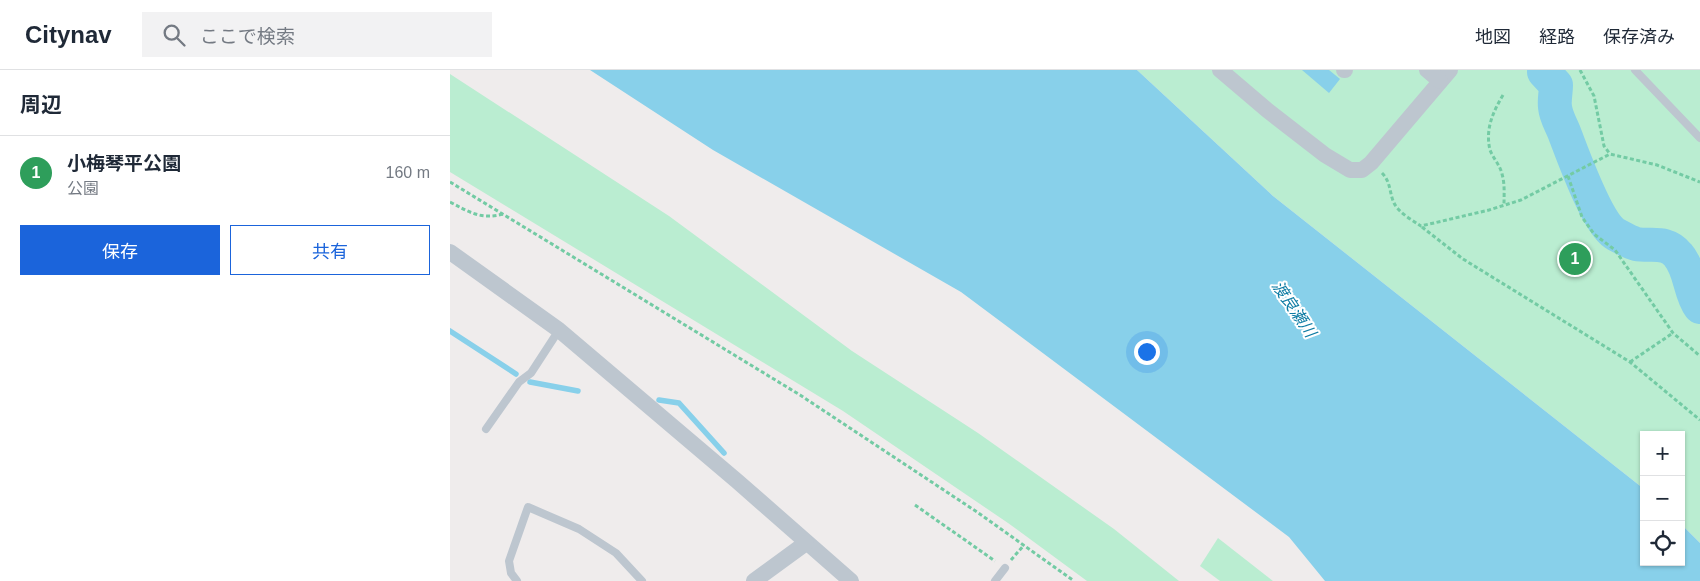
<!DOCTYPE html>
<html lang="ja">
<head>
<meta charset="utf-8">
<style>
  body { margin:0; font-family:Helvetica,"Noto Sans JP",sans-serif; background:#f2f2f3; color:#1f2937 }
  .controls { position:absolute; right:15px; bottom:15px; display:grid; overflow:hidden; border-radius:0px; box-shadow:0 1px 4px #0004 }
  .controls button { width:45px; height:45px; display:grid; place-items:center; padding:0; border:0; border-bottom:1px solid #e0e1e3; background:#fff; color:#1f2937; font:25px sans-serif }
  .you { position:absolute; left:696px; top:281px; width:18px; height:18px; margin:-12px; border:4px solid #fff; border-radius:50%; background:#1a73e8; box-shadow:0 0 0 8px #1a73e833 }
  .badge { display:grid; place-items:center; width:32px; height:32px; border-radius:50%; background:#1b64db; color:#fff; font-size:16px; font-weight:700 }
  .pin { position:absolute; translate:-50% -50%; border:2px solid #fff; box-shadow:0 1px 5px #0006 }
  .list { margin:0; padding:0; list-style:none }
  h2 { display:flex; justify-content:space-between; align-items:center; height:65px; margin:0; padding:0 20px; font-size:21px }
  h2 small { font-size:16px; font-weight:400; color:#747a83 }
  .list li { display:grid; grid-template-columns:32px 1fr auto; gap:15px; align-items:center; box-sizing:border-box; height:75px; padding:0 20px; border-top:1px solid #e0e1e3 }
  .list b { display:block; font-size:19px; white-space:nowrap }
  .list p { margin:0; font-size:16px; white-space:nowrap; color:#747a83 }
  .list em { font-size:16px; font-style:normal; color:#747a83 }
  .actions { display:flex; gap:10px; padding:15px 20px }
  .actions a { flex:1; padding:11px 0; border:1px solid #1b64db; border-radius:0px; text-align:center; font-size:18px; color:#1b64db }
  .actions .main { background:#1b64db; color:#fff }
  .icon { flex:none; width:28px; height:28px; fill:none; stroke:currentColor; stroke-width:2; stroke-linecap:round; stroke-linejoin:round }
  .map { position:relative; flex:none; width:1250px; height:511px; overflow:hidden }
  header { display:flex; align-items:center; gap:30px; box-sizing:border-box; height:70px; padding:0 25px; background:#fff; border-bottom:1px solid #e0e1e3 }
  header strong { font-size:24px }
  nav { display:flex; gap:28px; margin-inline-start:auto; font-size:18px }
  .search { width:350px; height:45px; background:#f2f2f3; display:flex; align-items:center; gap:12px; box-sizing:border-box; padding:0 18px; border-radius:0px; color:#747a83; font-size:19px }
  main { display:flex }
  aside { flex:1; background:#fff }
  .map>svg:first-child { display:block }
</style>
</head>
<body>
<header>
<strong>Citynav</strong>
<div class="search"><svg class="icon" aria-label="search" viewBox="0 0 24 24"><circle cx="10" cy="10" r="6"/><path d="M15 15l6 6"/></svg>ここで検索</div>
<nav><a>地図</a><a>経路</a><a>保存済み</a></nav>
</header>
<main>
<aside>
<h2>周辺<small></small></h2>
<ul class="list">
<li><span class="badge" style="background:#2e9e5b">1</span><div><b>小梅琴平公園</b><p>公園</p></div><em>160 m</em></li>
</ul>
<div class="actions"><a class="main">保存</a><a>共有</a></div>
</aside>
<div class="map">
<svg width="1250" height="511" viewBox="0 0 1250 511">
  <rect width="100%" height="100%" fill="#efecec"/>
  <g fill="#baedd1">
    <polygon points="687,0 1250,0 1250,473 1231,454 1231,365 1194,365 1194,419 823,126"/>
    <polygon points="0,4 219,146 402,281 528,363 664,459 729,511 637,511 558,453 393,341 0,102"/>
    <polygon points="768,468 823,511 770,511 750,496"/>
  </g>
  <g fill="#88d0ea">
    <polygon points="140,0 687,0 823,126 1194,419 1194,492 1231,492 1231,454 1250,473 1250,511 875,511 839,467 511,222 263,80"/>
    <polygon points="852,0 879,0 890,9 879,23"/>
  </g>
  <g fill="none" stroke-linecap="round" stroke-linejoin="round">
    <g stroke="#88d0ea" stroke-width="5.5">
      <polyline points="0,261 66,304"/>
      <polyline points="80,312 128,321"/>
      <polyline points="209,330 229,333 274,383"/>
    </g>
    <path stroke="#88d0ea" stroke-width="34" d="M1094,2L1106,15C1106,22 1104,30 1105,37C1106,47 1111,54 1114,62C1123,85 1146,151 1165,164C1171,167 1179,172 1186,174C1202,177 1216,170 1228,185C1241,200 1239,222 1250,237"/>
    <g stroke="#73cba4" stroke-width="3" stroke-dasharray="4 2.5" stroke-linecap="butt">
      <polyline points="1130,0 1144,26 1154,76 1160,84"/>
      <path d="M1053,25C1043,42 1035,59 1040,80C1043,88 1050,95 1052,104C1055,114 1054,125 1054,135"/>
      <path d="M932,103C941,112 939,122 944,133C949,143 962,150 971,156L1039,140L1071,130L1160,84L1207,95L1250,112"/>
      <polyline points="1118,106 1132,147 1144,164 1165,180 1223,263 1250,286"/>
      <polyline points="0,112 350,325 527,442 624,511"/>
      <path d="M0,132C19,142 31,150 53,144"/>
      <polyline points="972,157 1013,189 1180,292 1250,350"/>
      <polyline points="1180,292 1223,263"/>
      <polyline points="465,435 545,491"/>
      <polyline points="561,490 574,475"/>
    </g>
    <g stroke="#bdc6cf" stroke-width="8">
      <polyline points="1185,0 1250,68"/>
      <polyline points="36,359 69,312 81,303 109,260"/>
      <polyline points="67,511 61,503 59,491 78,437 129,459 166,483 192,511"/>
      <polyline points="545,511 555,498"/>
    </g>
    <g stroke="#bdc6cf" stroke-width="16">
      <polyline points="770,0 817,40 875,85 900,100 912,100 921,93 1000,0"/>
      <polyline points="894,0 895,0"/>
      <polyline points="977,0 990,11"/>
      <polyline points="0,182 109,260 287,411 401,511"/>
      <polyline points="304,511 356,473"/>
    </g>
  </g>
  <g text-anchor="middle" dominant-baseline="central" stroke-width="4" stroke-linejoin="round" paint-order="stroke">
    <g font-size="16" font-style="italic" fill="#0e7ca4" stroke="#fff">
      <text transform="translate(844 239) rotate(56)">渡良瀬川</text>
    </g>
  </g>
</svg>
<div class="controls">
<button>+</button>
<button>−</button>
<button><svg class="icon" aria-label="locate" viewBox="0 0 24 24"><circle cx="12" cy="12" r="6"/><path d="M12 2v4M12 18v4M2 12h4M18 12h4"/></svg></button>
</div>
<div class="you"></div>
<div class="pin badge" style="left:1125px;top:189px;background:#2e9e5b">1</div>
</div>
</main>
</body>
</html>
